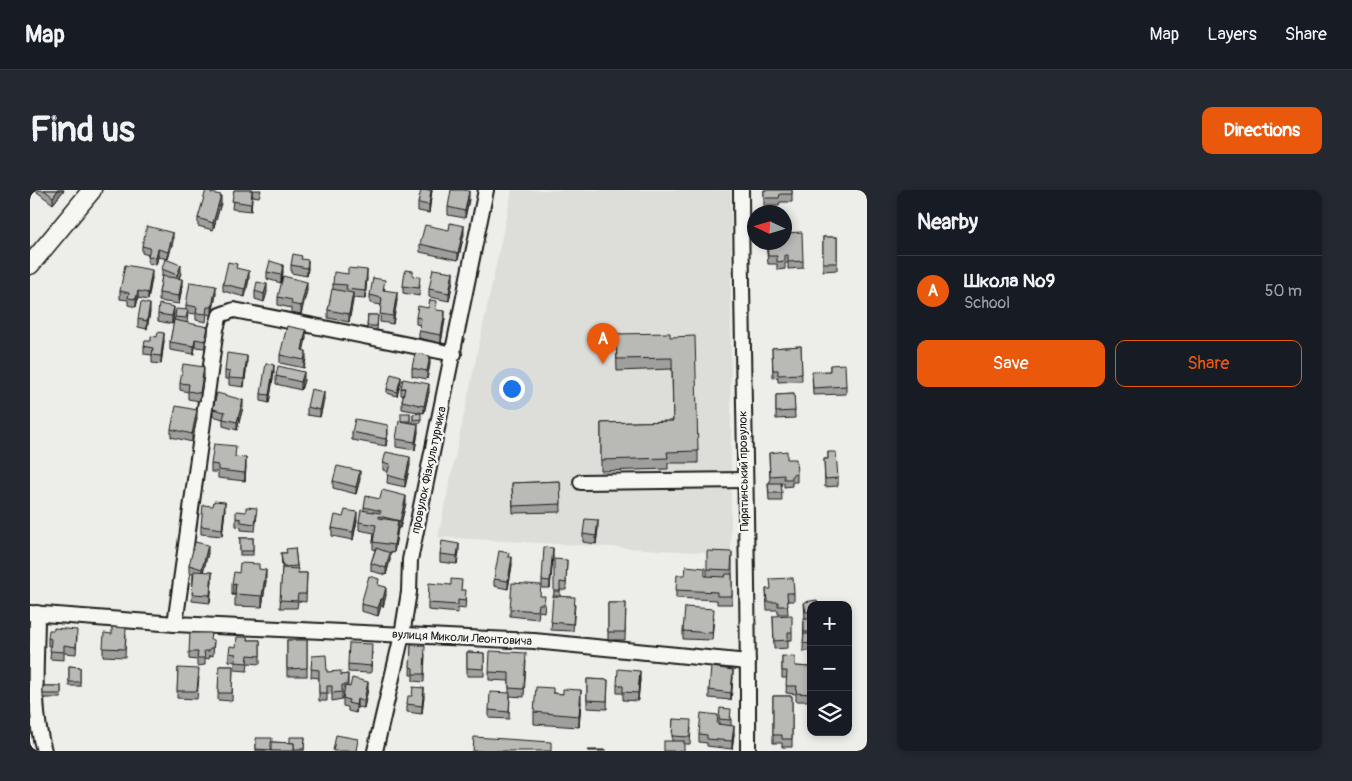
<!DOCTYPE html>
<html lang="en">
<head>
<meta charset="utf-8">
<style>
  body { margin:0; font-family:Pangolin,sans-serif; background:#242831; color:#f1f3f6 }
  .controls { position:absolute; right:15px; bottom:15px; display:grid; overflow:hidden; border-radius:10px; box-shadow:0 2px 8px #0003 }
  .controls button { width:45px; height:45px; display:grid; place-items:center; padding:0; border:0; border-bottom:1px solid #363941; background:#171b24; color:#f1f3f6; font:25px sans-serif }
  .compass { position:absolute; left:717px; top:15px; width:45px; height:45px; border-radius:50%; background:#171b24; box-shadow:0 2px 8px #0003; rotate:274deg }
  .you { position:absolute; left:481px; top:198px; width:18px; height:18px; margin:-12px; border:4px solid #fff; border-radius:50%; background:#1a73e8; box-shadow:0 0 0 8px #1a73e833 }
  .badge { display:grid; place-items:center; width:32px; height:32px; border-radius:50%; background:#ea580c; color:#fff; font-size:16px; font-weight:700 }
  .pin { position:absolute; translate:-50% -41px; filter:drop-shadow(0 1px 2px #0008) }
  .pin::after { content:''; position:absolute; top:26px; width:18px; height:15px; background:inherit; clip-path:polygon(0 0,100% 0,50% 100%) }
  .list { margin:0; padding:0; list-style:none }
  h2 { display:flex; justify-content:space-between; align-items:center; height:65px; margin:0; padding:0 20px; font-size:21px }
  h2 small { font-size:16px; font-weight:400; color:#9ea1a6 }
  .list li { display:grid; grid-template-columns:32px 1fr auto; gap:15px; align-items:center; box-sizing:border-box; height:70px; padding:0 20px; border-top:1px solid #363941 }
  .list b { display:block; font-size:19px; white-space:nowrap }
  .list p { margin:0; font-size:16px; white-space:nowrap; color:#9ea1a6 }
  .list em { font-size:16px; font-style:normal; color:#9ea1a6 }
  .actions { display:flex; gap:10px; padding:15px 20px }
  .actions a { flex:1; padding:11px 0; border:1px solid #ea580c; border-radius:10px; text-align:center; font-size:18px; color:#ea580c }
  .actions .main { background:#ea580c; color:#fff }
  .icon { flex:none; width:28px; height:28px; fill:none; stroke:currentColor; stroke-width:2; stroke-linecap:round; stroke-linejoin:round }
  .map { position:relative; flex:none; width:837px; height:561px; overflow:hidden; border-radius:10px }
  header { display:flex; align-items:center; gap:30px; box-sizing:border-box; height:70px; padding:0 25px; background:#171b24; border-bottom:1px solid #363941 }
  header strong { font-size:24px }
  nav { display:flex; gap:28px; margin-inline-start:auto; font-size:18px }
  .intro { display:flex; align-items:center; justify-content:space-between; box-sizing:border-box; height:120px; padding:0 30px }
  h1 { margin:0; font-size:35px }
  .button { padding:12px 22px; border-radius:10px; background:#ea580c; color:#fff; font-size:18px; font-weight:700 }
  main { display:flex; gap:30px; padding:0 30px }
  aside { flex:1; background:#171b24; border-radius:10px; box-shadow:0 2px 8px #0003 }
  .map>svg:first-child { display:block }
</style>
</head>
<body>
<header>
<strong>Map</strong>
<nav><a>Map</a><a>Layers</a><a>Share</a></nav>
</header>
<div class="intro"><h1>Find us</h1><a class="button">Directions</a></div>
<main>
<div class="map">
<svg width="837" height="561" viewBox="0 0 837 561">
  <rect width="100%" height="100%" fill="#edede9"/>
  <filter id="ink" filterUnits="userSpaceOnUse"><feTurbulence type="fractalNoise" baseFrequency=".02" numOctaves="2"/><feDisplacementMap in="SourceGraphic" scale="10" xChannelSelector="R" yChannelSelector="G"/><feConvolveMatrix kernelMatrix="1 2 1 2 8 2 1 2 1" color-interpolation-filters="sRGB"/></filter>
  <g filter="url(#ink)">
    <polygon fill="#ddddda" points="482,0 701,0 701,364 408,347"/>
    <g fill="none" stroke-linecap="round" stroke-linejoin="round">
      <g stroke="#1c1c1c" stroke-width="18">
        <g id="minor">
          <path d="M711,0C712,187 719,374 718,561"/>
          <polyline points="551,292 715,290"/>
          <polyline points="0,423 145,434 504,451 718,472"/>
          <path d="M7,423C7,469 1,517 14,561"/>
          <polyline points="145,434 186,139 190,125 204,120 424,164"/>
          <polyline points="345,561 372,445 379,402 380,370 456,0"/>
        </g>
      </g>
      <g stroke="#1c1c1c" stroke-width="21">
        <polyline id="major" points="0,75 62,0"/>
      </g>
      <use href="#minor" stroke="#f6f6f2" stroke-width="14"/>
      <use href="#major" stroke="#f6f6f2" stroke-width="18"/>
    </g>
    <g fill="#9f9f9d" stroke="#1c1c1c">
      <polygon points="7,0 34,0 23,14 7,2"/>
      <polygon points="204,0 231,0 229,7 222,6 221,21 202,19"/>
      <polygon points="402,0 399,23 388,21 388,13"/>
      <polygon points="734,0 762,0 762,12 750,12 749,16 734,16"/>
      <polygon points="182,3 191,13 183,40 168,36 168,28"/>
      <polygon points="439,9 435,28 418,25 418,17"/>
      <polygon points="434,44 428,70 390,62 390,54"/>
      <polygon points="793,47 807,47 807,80 793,81"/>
      <polygon points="143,51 138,69 128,67 126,75 118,73 118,65 112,63 112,56"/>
      <polygon points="736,52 754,52 773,71 773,78 758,79 758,73 755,73 755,79 747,80 747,74 738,74"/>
      <polygon points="272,69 278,78 277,86 261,83 261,75"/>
      <polygon points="207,78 219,89 215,107 193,101 193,94"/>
      <polygon points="132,79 151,83 149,89 152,97 149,114 129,111 129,103 132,86"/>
      <polygon points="237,82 253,82 251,93 237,89"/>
      <polygon points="383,86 390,95 389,106 373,103 373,96"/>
      <polygon points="122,88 118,110 108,108 106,117 98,115 98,110 90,109 90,101"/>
      <polygon points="337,88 335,109 323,108 319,132 298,128 298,120 303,99 303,94"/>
      <polygon points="423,90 419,111 399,107 399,99"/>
      <polygon points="355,98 354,101 367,110 363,134 350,132 351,115 340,113 340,105"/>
      <polygon points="277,100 271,124 261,122 261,118 248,115 248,107"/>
      <polygon points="225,101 237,102 234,112 225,109"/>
      <polygon points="186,104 182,125 177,124 176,132 166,130 166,124 158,123 157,133 178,144 175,158 165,157 164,164 140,160 140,152 145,127 156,120 156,115"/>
      <polygon points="407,120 415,129 411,153 389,148 389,141 390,135 386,134 386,127"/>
      <polygon points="120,122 117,139 108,137 108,129"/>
      <polygon points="128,124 144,124 142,134 128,131"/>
      <polygon points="338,125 348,125 347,140 337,139"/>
      <polygon points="586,144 640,147 668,261 668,273 638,273 638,279 571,281 571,233 643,231 642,179 587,181"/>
      <polygon points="276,148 273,160 276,169 274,178 250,173 250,165"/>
      <polygon points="121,151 134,151 131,174 122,173 122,165 114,164 114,156"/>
      <polygon points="771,156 772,191 748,192 748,187 743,188 742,158"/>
      <polygon points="217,173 214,197 199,195 199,189 195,189 195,181"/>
      <polygon points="400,174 397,189 382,186 382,178"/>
      <polygon points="800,175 816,196 816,204 783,205 782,182 800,181"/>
      <polygon points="244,182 239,213 231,211 231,204"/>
      <polygon points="174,185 170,211 158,209 158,202 150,200 150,193"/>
      <polygon points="246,186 274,190 271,200 246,194"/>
      <polygon points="371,191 367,206 357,203 357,199"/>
      <polygon points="371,198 399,202 394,223 372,219 372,211 374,206 371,205"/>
      <polygon points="764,204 765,228 746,229 746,205"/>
      <polygon points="294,210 290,227 277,225 277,217"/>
      <polygon points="213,217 207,240 193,236 193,229 183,226 183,219"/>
      <polygon points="380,223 380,233 383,233 383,224 391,229 391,233 385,233 388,242 385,260 366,257 366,249 371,231"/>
      <polygon points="167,228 162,252 141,247 141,239"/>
      <polygon points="322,242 358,243 356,256 322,250"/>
      <polygon points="798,262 808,288 808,296 795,297 794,269 798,269"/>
      <polygon points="739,263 757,269 767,284 767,292 762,292 762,296 754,297 754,293 751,293 752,311 739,311 738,293 740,293"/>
      <polygon points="206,267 216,276 215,291 188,288 188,282 181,282 181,274"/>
      <polygon points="353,273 380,275 375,297 357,293 358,282 353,280"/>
      <polygon points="330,289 326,304 303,298 303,291"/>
      <polygon points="530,291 531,322 483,323 482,293"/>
      <polygon points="376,313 370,338 368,338 364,363 359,362 360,370 356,385 341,381 341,373 345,360 343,359 343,352 344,343 329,340 329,332 334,320 334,317"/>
      <polygon points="195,320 192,346 171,344 171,336"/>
      <polygon points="227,325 225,341 211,340 211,337 206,336 206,328"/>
      <polygon points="327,330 323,350 302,346 302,338"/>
      <polygon points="568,338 566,354 553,352 553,344"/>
      <rect x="210" y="348" width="13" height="17"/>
      <polygon points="265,358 268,383 277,383 276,412 268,411 267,418 250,418 252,378 251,363 256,363"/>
      <polygon points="429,361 427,374 410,372 410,364"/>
      <polygon points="702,362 702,414 687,414 687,410 646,408 646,400 677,386 677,379"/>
      <polygon points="178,363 173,382 182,390 180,413 162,411 163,384 159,383 159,375"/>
      <polygon points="523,366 520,398 512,398 512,390"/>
      <polygon points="479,367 482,375 478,399 464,396 464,389"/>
      <polygon points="537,370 536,400 530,400 530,406 545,415 543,441 521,440 524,401"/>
      <polygon points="229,379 236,391 232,417 205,416 205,405 202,405 209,383"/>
      <polygon points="349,395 356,405 353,417 351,416 348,426 331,421 331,414"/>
      <polygon points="736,399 764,403 764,411 757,411 758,424 748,424 748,420 737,420"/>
      <polygon points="432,400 436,408 435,419 428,418 428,423 398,420 398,413"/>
      <polygon points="510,406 515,414 514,422 509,421 508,429 480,426 480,419"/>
      <polygon points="774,412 781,415 781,461 773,461 774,429 775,429"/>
      <polygon points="578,413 596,413 595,450 578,450"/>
      <polygon points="743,426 762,442 762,450 758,450 758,458 744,459"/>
      <polygon points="684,427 682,450 653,449 653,441"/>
      <polygon points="96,445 95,467 73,466 73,458"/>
      <polygon points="47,447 46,464 34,463 34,470 20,469 21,456 18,456 18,448"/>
      <polygon points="181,450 184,450 183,466 180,465 179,469 175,468 175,475 167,476 167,470 159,469 159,462"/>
      <polygon points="218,450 230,450 230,474 218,473 217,481 205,480 205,472 199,471 199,463"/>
      <rect x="257" y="450" width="20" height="36"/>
      <polygon points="381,455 395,464 394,492 383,491 383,485 380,485"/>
      <polygon points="342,462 341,483 318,482 318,474"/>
      <polygon points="437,462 454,463 454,486 437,486"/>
      <polygon points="282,466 297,482 311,485 318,484 318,497 338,499 334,518 327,517 326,523 318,521 318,517 313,516 313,508 314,503 312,503 312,509 302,511 302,504 297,503 297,511 289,511 289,488 281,487"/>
      <polygon points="752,466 765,476 781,477 781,511 766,511 766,504 756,503 757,488 752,488"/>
      <polygon points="496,471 494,507 480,506 479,529 459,528 459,520 479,503 479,491 459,490 459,482"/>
      <polygon points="39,476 50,477 50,496 39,496"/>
      <polygon points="189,476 203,476 202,511 188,510"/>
      <polygon points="148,478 169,487 167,509 147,508"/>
      <polygon points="703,487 701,510 679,508 679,500"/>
      <polygon points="557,489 578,490 577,519 557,518"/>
      <polygon points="610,489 608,511 593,510 593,503 587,503 587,495"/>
      <rect x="13" y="496" width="18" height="12"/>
      <polygon points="523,503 533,504 551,512 549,537 504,534 504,522"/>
      <polygon points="394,506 392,524 377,522 377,514"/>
      <polygon points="743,506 762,506 762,557 752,557 752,553 743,553"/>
      <polygon points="0,513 1,532 1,540 0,540"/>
      <polygon points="701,527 701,536 704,544 702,559 677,556 677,553 669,552 669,544 688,535 689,535 689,529"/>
      <polygon points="643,529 661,538 660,554 654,554 642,551"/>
      <polygon points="275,547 274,561 226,561 226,548 242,552 260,553"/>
    </g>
    <g fill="#82827f" stroke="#1c1c1c">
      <polygon points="28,0 34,0 23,14 23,7"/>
      <polygon points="222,0 222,8 221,21 221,14"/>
      <polygon points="401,0 402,0 399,23 399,15"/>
      <polygon points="439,1 439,9 435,28 435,21"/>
      <polygon points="191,5 191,13 183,40 183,33"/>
      <polygon points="434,36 434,44 428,70 428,63"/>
      <polygon points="143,43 143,51 138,69 138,62"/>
      <polygon points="128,59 128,67 126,75 126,68"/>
      <polygon points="278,70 278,78 277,86 277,78"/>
      <polygon points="151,75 151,83 147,93 147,85"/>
      <polygon points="253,75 253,82 251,93 251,85"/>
      <polygon points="122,80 122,88 118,110 118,103"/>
      <polygon points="337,80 337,88 335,109 335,101"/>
      <polygon points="219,81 219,89 215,107 215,99"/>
      <polygon points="423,82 423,90 419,111 419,103"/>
      <polygon points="152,89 152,97 149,114 149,106"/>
      <polygon points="277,92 277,100 271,124 271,116"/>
      <polygon points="237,94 237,102 234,112 234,104"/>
      <polygon points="186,96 186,104 182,125 182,117"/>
      <polygon points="108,101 108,108 106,117 106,109"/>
      <polygon points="367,102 367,110 363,134 363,126"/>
      <polygon points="323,103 323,111 319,132 319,124"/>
      <polygon points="120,114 120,122 117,139 117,131"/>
      <polygon points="144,117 144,124 142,134 142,126"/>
      <polygon points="415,121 415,129 411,153 411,145"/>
      <polygon points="178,137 178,144 175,158 175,151"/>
      <polygon points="276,140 276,148 272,168 272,160"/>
      <polygon points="134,143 134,151 131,174 131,166"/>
      <polygon points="165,149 165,157 164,164 164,156"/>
      <polygon points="276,161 276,169 274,178 274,170"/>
      <polygon points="217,166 217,173 214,197 214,189"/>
      <polygon points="400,166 400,174 397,189 397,181"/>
      <polygon points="244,175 244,182 239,213 239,205"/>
      <polygon points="174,177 174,185 170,211 170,203"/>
      <polygon points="274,182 274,190 271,200 271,192"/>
      <polygon points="371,187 371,191 367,206 367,202"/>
      <polygon points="399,194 399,202 394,223 394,216"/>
      <polygon points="294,202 294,210 290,227 290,220"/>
      <polygon points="213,210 213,217 207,240 207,232"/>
      <polygon points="167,220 167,228 162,252 162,244"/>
      <polygon points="388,234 388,242 385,260 385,252"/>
      <polygon points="358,235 358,243 356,256 356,249"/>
      <polygon points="380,267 380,275 375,297 375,290"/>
      <polygon points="216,268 216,276 215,291 215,283"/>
      <polygon points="330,281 330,289 326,304 326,297"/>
      <polygon points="376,306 376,313 370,338 370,331"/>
      <polygon points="195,312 195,320 192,346 192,339"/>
      <polygon points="327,322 327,330 323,350 323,342"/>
      <polygon points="568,330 568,338 566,354 566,346"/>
      <polygon points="368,331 368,339 364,363 364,355"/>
      <polygon points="429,354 429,361 427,374 427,366"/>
      <polygon points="178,355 178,363 172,386 172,379"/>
      <polygon points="523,358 523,366 520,398 520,391"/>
      <polygon points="360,363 360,370 356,385 356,378"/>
      <polygon points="482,367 482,375 478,399 478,391"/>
      <polygon points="236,380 236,391 232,417 232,406"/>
      <polygon points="182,382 182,390 180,413 180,405"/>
      <polygon points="206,393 206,404 202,405 202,394"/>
      <polygon points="356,397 356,405 353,417 353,409"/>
      <polygon points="351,409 351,416 348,426 348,418"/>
      <polygon points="703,480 703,487 701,510 701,503"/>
      <polygon points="610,481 610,489 608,511 608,503"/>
      <polygon points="338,492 338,499 334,518 334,510"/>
      <polygon points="394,498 394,506 392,524 392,516"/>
      <polygon points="551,500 551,512 549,537 549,526"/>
      <polygon points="327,509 327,517 326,523 326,515"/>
      <polygon points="704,536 704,544 702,559 702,551"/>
    </g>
    <g fill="#b9b9b6" stroke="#1c1c1c">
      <polygon points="14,0 28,0 23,7"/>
      <polygon points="176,0 182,0 181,3 191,5 183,33 168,28"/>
      <polygon points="204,0 222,0 221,14 202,11"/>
      <polygon points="391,0 401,0 399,15 388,13"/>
      <polygon points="421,0 434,0 439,1 435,21 418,17"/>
      <polygon points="734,0 762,0 762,4 750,4 749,8 734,8"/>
      <polygon points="420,33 434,36 428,63 390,54 395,35 419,40"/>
      <polygon points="117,36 143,43 138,62 128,59 126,68 118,66 120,58 112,56"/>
      <polygon points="772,42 773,71 758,72 758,65 755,65 755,71 747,72 747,66 738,66 737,52 754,52 754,43"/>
      <rect x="793" y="47" width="14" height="26"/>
      <polygon points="263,64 272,66 271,69 278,70 277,78 261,75"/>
      <polygon points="135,69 151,75 147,85 132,79"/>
      <polygon points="240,71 253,75 251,85 237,82"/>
      <polygon points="198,72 207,74 206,78 219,81 215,99 193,94"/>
      <polygon points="95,75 122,80 118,103 108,101 106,109 98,108 99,103 90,101"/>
      <polygon points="318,78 337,80 335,101 316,99 317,95 303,94 304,82 318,84"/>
      <polygon points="403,79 423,82 419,103 399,99"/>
      <polygon points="375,80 383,81 383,86 390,87 389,98 373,96"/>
      <polygon points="132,86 152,89 149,106 129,103"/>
      <polygon points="253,86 277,92 271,116 261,114 262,110 248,107"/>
      <polygon points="343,88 355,90 353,100 367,102 363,126 350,124 352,108 340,105"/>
      <polygon points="160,92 186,96 182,117 177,117 176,124 166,123 167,117 156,115"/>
      <polygon points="227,92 237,94 234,104 225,101"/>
      <polygon points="302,99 323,103 319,124 298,120"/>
      <polygon points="400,110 407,111 406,120 415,121 411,145 389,141 391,128 386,127 388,116 398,118"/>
      <polygon points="111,112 120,114 117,131 108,129"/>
      <polygon points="129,114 144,117 142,126 128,124"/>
      <polygon points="146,119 158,120 156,128 145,127"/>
      <polygon points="338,125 348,125 347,136 337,136"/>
      <polygon points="144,130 178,137 175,151 165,149 164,156 140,152"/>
      <polygon points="257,136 276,140 272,160 276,161 274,170 250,165"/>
      <polygon points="128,142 134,143 131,166 122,165 123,158 114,156 115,151 121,151 121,146 127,147"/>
      <polygon points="640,143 640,147 665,146 668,261 637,262 638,268 571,270 571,233 643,231 642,168 587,169 586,144"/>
      <polygon points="771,156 772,184 748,185 748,180 743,180 742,158"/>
      <polygon points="197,163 217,166 214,189 199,188 200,182 195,181"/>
      <polygon points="385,163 400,166 397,181 382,178"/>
      <polygon points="236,173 244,175 239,205 231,204"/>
      <polygon points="153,174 174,177 170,203 158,201 159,194 150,193"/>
      <polygon points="815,174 816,196 783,198 782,182 800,181 800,175"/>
      <polygon points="248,176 274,182 271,192 246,186"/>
      <polygon points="361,184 371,187 367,202 357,199"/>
      <polygon points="373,189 399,194 394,216 372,211 375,198 371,198"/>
      <polygon points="281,199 294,202 290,220 277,217"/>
      <polygon points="187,203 213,210 207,232 193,229 195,222 183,219"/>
      <polygon points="764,204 765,221 746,222 746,205"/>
      <polygon points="146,216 167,220 162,244 141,239"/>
      <rect x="371" y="223" width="9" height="8"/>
      <polygon points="391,223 391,229 383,230 383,224"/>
      <polygon points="325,229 358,235 356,249 322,242"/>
      <polygon points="369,231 388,234 385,252 366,249"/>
      <polygon points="184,254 206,256 205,267 216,268 215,283 188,280 188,275 181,274"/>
      <polygon points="757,261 757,269 766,269 767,284 762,285 762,289 754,289 754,285 740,286 739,263"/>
      <polygon points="356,262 380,267 375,290 357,285 360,274 353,273"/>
      <polygon points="798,262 806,262 808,288 795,289 794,269 798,269"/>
      <polygon points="307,276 330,281 326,297 303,291"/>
      <polygon points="530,291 531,314 483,316 482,293"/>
      <polygon points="738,293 751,293 752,303 739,303"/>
      <polygon points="352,300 376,306 370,331 349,326 349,328 368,331 364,355 343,352 346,335 329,332 331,320 350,323 351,321 334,317 336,306 350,309"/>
      <polygon points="184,311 195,312 192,339 171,336 173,315 183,316"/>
      <polygon points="216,317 227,318 225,334 211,332 211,329 206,328 206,321 216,322"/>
      <polygon points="315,320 327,322 323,342 302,338 305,325 313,327"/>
      <polygon points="555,329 568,330 566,346 553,344"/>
      <rect x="210" y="348" width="13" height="13"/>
      <polygon points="412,351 429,354 427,366 410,364"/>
      <polygon points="165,352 178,355 172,379 159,375"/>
      <polygon points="514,357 523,358 520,391 512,390"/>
      <polygon points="265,358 267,376 253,377 251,363 257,363 256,359"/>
      <polygon points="346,358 360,363 356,378 341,373"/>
      <polygon points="469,361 479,363 478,367 482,367 478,391 464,389"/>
      <polygon points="677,361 702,362 701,380 677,379"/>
      <polygon points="524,369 537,370 536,393 530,392 530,401 524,401"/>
      <polygon points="210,373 229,374 229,379 236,380 232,406 205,404 206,393 202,394 204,382 209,383"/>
      <polygon points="656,376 675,378 675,386 695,387 696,384 702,384 702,406 687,406 687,402 646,400 647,385 655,385"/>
      <polygon points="252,378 268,379 268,383 277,383 276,404 268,404 267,411 250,410"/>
      <polygon points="164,381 182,382 180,405 162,404"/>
      <polygon points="339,386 349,389 348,395 356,397 353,409 351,409 348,418 331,414"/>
      <polygon points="763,388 764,403 757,403 758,416 748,416 748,412 737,412 736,399 741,399 740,389"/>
      <polygon points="421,389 432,390 431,400 436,400 435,411 428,410 428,415 398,413 399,393 421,395"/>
      <polygon points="482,393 511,395 510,406 515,406 514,414 509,414 508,421 480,419"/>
      <polygon points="523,406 545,407 543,434 521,432"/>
      <polygon points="787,410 788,415 781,415 781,422 776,422 774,412"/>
      <polygon points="578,413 596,413 595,442 578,442"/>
      <polygon points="655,417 684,419 682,443 653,441"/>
      <polygon points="762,425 762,442 758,442 758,450 744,451 743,426"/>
      <rect x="774" y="429" width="7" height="13"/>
      <polygon points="82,437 96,438 95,459 73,458 74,443 82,444"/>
      <polygon points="24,438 47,440 46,457 34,455 34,462 20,461 21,449 18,448 19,440 24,440"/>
      <polygon points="160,443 181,443 180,450 184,450 183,458 180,458 179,461 174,461 175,468 167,468 168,462 159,462"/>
      <polygon points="774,444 781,444 781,454 773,453"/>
      <polygon points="207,447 217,447 218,450 230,450 230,466 218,465 217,473 205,472 206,464 199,463 200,456 206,457"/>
      <polygon points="257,450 277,450 277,478 257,479"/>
      <polygon points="319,453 342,454 341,476 318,474"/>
      <polygon points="381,455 395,456 394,484 383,484 383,478 380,477"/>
      <polygon points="460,461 496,463 494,499 479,498 479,483 459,482"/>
      <polygon points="437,462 454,463 454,479 437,478"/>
      <polygon points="296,465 297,482 311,481 311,485 318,484 317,495 312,495 312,502 302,503 302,496 297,496 297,503 289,503 289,480 281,479 282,466"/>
      <polygon points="752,466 765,467 765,476 781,477 781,504 766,503 767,496 756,496 757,481 752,481"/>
      <polygon points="39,476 50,477 50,492 39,492"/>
      <polygon points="189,476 203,476 202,503 188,503"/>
      <polygon points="681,477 703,480 701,503 679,500"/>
      <polygon points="148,478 169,479 167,501 147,501"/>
      <polygon points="588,479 610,481 608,503 593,502 593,496 587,495"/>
      <polygon points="322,488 338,492 334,510 327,509 326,515 318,513 319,510 313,508 315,496 320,497"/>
      <polygon points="557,489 578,490 577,511 557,510"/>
      <rect x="13" y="496" width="18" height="8"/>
      <polygon points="383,497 394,498 392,516 377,514 378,506 382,506"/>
      <polygon points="506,497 523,498 523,503 533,504 533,499 551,500 549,526 504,522"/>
      <polygon points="460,502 480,503 479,522 459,520"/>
      <polygon points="743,506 762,506 762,549 752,549 752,545 743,545"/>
      <polygon points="0,513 1,532 0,532"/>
      <polygon points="690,518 701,519 700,530 689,529"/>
      <polygon points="671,523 688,525 687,534 704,536 702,551 677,549 677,545 669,544"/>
      <polygon points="643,529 661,530 660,547 642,546"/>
      <polygon points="306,545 328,549 326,561 303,561"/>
      <polygon points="260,547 275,547 274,559 264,559 264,553 260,553"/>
      <polygon points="444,547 521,552 521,561 443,561"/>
      <polygon points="226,548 242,548 241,560 226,559"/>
      <rect x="634" y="551" width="20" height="10"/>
      <polygon points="241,552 264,553 264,561 241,561"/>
      <rect x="558" y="560" width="17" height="1"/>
    </g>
  </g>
  <g text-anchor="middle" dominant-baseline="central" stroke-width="4.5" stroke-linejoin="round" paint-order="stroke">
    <g font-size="12" fill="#1c1c1c" stroke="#f6f6f2">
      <text transform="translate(399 280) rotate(-78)">провулок Фізкультурника</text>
      <text transform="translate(714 281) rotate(-91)">Пирятинський провулок</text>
      <text transform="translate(432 448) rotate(3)">вулиця Миколи Леонтовича</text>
    </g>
  </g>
</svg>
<div class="controls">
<button>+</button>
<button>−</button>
<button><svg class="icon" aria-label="layers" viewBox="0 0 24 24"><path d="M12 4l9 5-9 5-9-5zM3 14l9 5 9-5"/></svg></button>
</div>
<svg class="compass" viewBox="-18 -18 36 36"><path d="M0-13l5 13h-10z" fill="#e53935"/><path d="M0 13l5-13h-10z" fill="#9ea1a6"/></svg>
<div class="you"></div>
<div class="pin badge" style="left:573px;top:174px">A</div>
</div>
<aside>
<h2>Nearby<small></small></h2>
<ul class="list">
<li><span class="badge">A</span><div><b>Школа №9</b><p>School</p></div><em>50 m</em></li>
</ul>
<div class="actions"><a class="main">Save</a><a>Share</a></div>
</aside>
</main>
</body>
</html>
